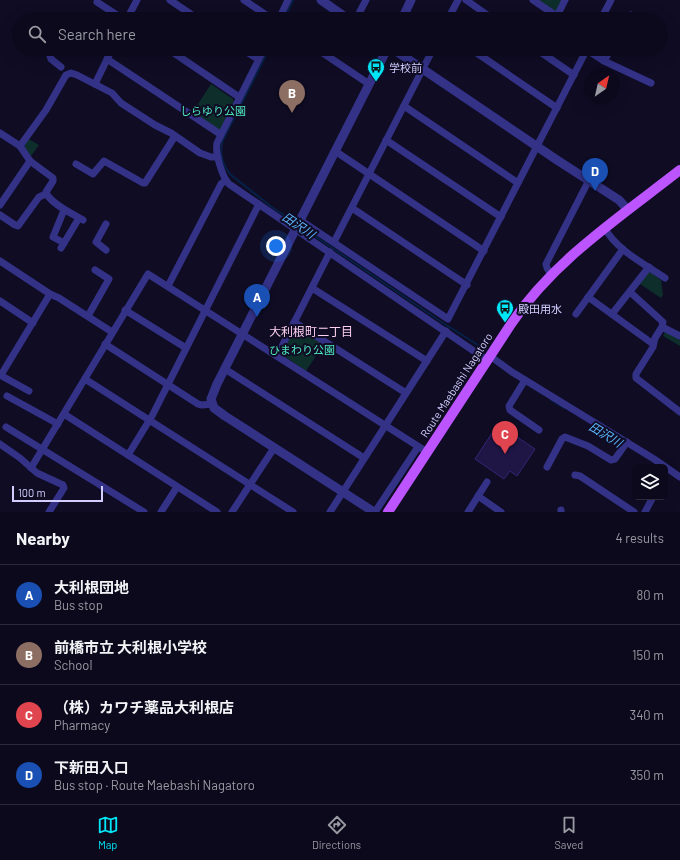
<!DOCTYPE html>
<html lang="en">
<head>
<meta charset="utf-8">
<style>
  body { margin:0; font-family:Barlow,"Noto Sans JP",sans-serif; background:#191728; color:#f1f3f6 }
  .controls { position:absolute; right:12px; bottom:12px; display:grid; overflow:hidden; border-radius:6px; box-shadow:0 4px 16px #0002 }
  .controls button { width:36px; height:36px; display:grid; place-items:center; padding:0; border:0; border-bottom:1px solid #2b2a3a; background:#0b091b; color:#f1f3f6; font:20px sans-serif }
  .compass { position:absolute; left:584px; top:68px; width:36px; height:36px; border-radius:50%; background:#0b091b; box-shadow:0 4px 16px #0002; rotate:34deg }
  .scale { position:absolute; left:12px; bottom:10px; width:91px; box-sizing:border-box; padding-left:4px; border:2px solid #d3ceff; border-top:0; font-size:11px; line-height:14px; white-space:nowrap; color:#d3ceff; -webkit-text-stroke:3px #0f0c24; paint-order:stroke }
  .you { position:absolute; left:276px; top:246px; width:14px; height:14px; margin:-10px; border:3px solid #fff; border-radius:50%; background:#1a73e8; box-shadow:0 0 0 6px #1a73e833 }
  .badge { display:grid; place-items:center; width:26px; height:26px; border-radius:50%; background:#00e6f9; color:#fff; font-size:13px; font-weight:700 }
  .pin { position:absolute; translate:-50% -33px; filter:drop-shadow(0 1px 2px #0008) }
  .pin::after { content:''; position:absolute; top:21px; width:14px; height:12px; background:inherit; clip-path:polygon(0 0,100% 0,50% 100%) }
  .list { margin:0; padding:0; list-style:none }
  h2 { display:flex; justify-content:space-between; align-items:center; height:52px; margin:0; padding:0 16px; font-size:17px }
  h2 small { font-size:13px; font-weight:400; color:#9a9aa3 }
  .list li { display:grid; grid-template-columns:26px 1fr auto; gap:12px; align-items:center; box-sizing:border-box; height:60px; padding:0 16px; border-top:1px solid #2b2a3a }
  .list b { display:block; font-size:15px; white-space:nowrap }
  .list p { margin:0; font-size:13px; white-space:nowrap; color:#9a9aa3 }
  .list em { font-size:13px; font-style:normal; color:#9a9aa3 }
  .icon { flex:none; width:22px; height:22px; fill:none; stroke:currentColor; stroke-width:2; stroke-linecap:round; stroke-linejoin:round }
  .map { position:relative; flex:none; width:680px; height:512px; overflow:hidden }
  .search { position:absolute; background:#0b091b; box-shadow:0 4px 16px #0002; left:12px; right:12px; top:12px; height:44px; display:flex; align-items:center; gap:10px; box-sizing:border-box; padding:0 14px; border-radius:22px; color:#9a9aa3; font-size:15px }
  .sheet { height:292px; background:#0b091b }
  nav { display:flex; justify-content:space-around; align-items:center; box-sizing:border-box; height:56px; border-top:1px solid #2b2a3a; background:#0b091b; font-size:11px; color:#9a9aa3 }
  nav a { display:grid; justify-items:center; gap:2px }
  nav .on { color:#00e6f9 }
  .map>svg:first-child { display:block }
</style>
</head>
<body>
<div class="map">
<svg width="680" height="512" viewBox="0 0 680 512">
  <rect width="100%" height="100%" fill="#0f0c24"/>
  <g fill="#0e2e2c">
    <polygon points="538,0 563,0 556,12"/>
    <polygon points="211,84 233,99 234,103 220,131 191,115"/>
    <polygon points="29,139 39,145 31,156 25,148 25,144"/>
    <polygon points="650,272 661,280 663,295 661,298 640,284 647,273"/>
    <polygon points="295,328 298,328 324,344 306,371 284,356 283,352"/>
    <polygon points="665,332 680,340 680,346 663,336"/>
  </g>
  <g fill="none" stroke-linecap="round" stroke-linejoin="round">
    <g stroke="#072047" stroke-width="2">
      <polyline points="284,19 293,0"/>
      <path d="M269,49L223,140C219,152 222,165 231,175L273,208L296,223"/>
      <polyline points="300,226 443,323 486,350"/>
      <polyline points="551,400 564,408"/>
    </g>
  </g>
  <polygon fill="#1f1646" stroke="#342674" points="498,424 535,449 517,476 510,471 504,479 475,459"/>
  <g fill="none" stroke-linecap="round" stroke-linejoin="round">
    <g stroke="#333287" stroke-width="7">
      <polyline points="170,0 198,19"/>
      <polyline points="244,0 272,19"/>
      <polyline points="466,0 493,19"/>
      <polyline points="533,0 561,19"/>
      <polyline points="97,2 123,19"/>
      <polyline points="557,16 565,0"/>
      <polyline points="127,19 137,0"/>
      <polyline points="279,19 288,0"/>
      <polyline points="356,19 366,0"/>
      <polyline points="448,19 458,0"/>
      <polyline points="601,19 611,0"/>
      <polyline points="628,19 631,15"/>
      <polyline points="48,49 51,59 61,67"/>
      <polyline points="168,49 239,97"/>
      <polyline points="242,49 258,59"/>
      <path d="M264,49L217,143C215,153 222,177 229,184L487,360"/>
      <polyline points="317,49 369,84"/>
      <polyline points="471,49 557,108"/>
      <polyline points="536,49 574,75"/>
      <polyline points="587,50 604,61 651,83"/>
      <polyline points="107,59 220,134"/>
      <polyline points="604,61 611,49"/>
      <polyline points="95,84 112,49"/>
      <polyline points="404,106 518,183"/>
      <polyline points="0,133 20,146 46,110 66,75 71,73 77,75 112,93 121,103 155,125 171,133 200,153 211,157 218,157"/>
      <polyline points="386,140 501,217"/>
      <path d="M20,146L30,161L53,178V181L46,192C49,203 73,214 83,220"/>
      <polyline points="335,151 484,251"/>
      <polyline points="76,164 93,174 104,161 143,183 145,183 175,136"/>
      <polyline points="0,205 30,161"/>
      <polyline points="352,208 467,285"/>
      <polyline points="0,215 15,225 18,226 39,197 46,194"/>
      <polyline points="300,220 448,319 587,49"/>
      <polyline points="106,224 96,242 106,250"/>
      <path d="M605,228C615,249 646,265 665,278"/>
      <polyline points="334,242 433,49"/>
      <polyline points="64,243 53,237 64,210"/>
      <polyline points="61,248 79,218"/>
      <polyline points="0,261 50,294 59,298 112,332"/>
      <polyline points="551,274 547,268 546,264 589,180"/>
      <polyline points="168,286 221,184 226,180"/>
      <polyline points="312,288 427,361"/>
      <polyline points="630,292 663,322 662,327 655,338 653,347 636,374 636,378 680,412"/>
      <polyline points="588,297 653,344"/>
      <polyline points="0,301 33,323"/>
      <polyline points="125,310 186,348"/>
      <polyline points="576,314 623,249"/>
      <polyline points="612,314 649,267"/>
      <polyline points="88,316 109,279 95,270"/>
      <polyline points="294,322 406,393"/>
      <polyline points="662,327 680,336"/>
      <polyline points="105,344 198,404 202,405 212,404"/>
      <polyline points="277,356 330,252"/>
      <polyline points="490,356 512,372 654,459 680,477"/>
      <polyline points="225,369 364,458"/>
      <polyline points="0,375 29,391"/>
      <polyline points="1,375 50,294"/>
      <polyline points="85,379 293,512"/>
      <polyline points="525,380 509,406 510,410 539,430"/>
      <polyline points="7,396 58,424"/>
      <polyline points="64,414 217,512"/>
      <polyline points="6,427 144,512"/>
      <polyline points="0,444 20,458 37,473 63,485 64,488 49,512"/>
      <polyline points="128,455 152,416 259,204"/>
      <polyline points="547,467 562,439 565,437 588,446 611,460 615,459 627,442"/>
      <polyline points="31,468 148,274 427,452"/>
      <polyline points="575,475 580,476 634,512"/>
      <polyline points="478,496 501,512"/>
      <polyline points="561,510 561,512"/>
      <polyline points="161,512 177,487"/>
      <polyline points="232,512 274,448"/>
      <polyline points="330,512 446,331"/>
      <polyline points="375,512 418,447"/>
      <polyline points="468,512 487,482"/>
      <polyline points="645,512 653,497"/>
    </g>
    <g stroke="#333287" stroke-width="9">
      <polyline points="321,0 348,19"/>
      <polyline points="402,19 411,0"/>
      <polyline points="393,49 557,160 619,200 628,210"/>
      <polyline points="374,512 225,416 214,408 211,399 217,384 387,49"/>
    </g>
    <path stroke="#bc55ff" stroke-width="10" d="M388,512L511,324C554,260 620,217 680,170"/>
  </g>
  <defs>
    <g id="bus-pin" transform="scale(0.9)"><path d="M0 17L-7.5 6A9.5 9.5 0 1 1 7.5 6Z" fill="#00e6f9" stroke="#0f0c24"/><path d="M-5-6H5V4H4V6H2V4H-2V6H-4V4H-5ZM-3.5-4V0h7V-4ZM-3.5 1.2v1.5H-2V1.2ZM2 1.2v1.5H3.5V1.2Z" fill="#111"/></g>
  </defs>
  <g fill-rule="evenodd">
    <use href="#bus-pin" x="376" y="67"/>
    <use href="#bus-pin" x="505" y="308"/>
  </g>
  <g text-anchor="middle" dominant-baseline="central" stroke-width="4" stroke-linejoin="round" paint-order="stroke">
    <g font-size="11" fill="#d3ceff" stroke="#0f0c24" text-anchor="start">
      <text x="389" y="67">学校前</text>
      <text x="518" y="308">殿田用水</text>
    </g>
    <g font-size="11" fill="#4feac0" stroke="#0f0c24">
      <text x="213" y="110">しらゆり公園</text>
      <text x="302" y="349">ひまわり公園</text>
    </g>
    <g font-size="11" fill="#d3ceff" stroke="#0f0c24">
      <text transform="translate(456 385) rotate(-57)">Route Maebashi Nagatoro</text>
    </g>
    <g font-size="12" font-style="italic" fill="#5cb7ff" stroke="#0f0c24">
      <text transform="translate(299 225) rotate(34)">田沢川</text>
      <text transform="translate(606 434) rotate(31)">田沢川</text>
    </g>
    <g font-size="12" fill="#ffd0ef" stroke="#0f0c24">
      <text x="311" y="331">大利根町二丁目</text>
    </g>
  </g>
</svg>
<div class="controls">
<button><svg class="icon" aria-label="layers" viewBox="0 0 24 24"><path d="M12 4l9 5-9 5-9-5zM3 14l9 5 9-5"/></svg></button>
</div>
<svg class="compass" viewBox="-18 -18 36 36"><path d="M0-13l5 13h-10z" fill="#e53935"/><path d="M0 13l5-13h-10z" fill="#9a9aa3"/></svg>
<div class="scale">100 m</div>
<div class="you"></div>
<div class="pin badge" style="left:257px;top:317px;background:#1a4fb4">A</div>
<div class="pin badge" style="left:292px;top:113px;background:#8d6e63">B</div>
<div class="pin badge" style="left:505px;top:454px;background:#e0444e">C</div>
<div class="pin badge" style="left:595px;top:191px;background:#1a4fb4">D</div>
<div class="search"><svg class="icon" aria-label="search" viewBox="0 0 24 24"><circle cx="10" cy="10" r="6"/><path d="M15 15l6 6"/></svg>Search here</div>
</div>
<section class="sheet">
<h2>Nearby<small>4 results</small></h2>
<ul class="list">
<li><span class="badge" style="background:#1a4fb4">A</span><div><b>大利根団地</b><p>Bus stop</p></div><em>80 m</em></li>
<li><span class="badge" style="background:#8d6e63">B</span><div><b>前橋市立 大利根小学校</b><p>School</p></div><em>150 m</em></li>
<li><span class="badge" style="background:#e0444e">C</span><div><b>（株）カワチ薬品大利根店</b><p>Pharmacy</p></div><em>340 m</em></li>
<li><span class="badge" style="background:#1a4fb4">D</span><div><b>下新田入口</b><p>Bus stop · Route Maebashi Nagatoro</p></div><em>350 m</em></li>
</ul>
</section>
<nav>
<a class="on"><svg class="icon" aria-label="map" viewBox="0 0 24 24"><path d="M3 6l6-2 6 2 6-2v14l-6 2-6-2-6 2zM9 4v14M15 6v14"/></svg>Map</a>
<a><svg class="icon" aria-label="directions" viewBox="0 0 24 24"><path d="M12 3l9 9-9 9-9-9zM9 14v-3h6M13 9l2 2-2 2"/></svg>Directions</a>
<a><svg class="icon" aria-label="saved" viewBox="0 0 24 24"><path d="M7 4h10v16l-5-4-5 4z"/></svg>Saved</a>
</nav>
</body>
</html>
